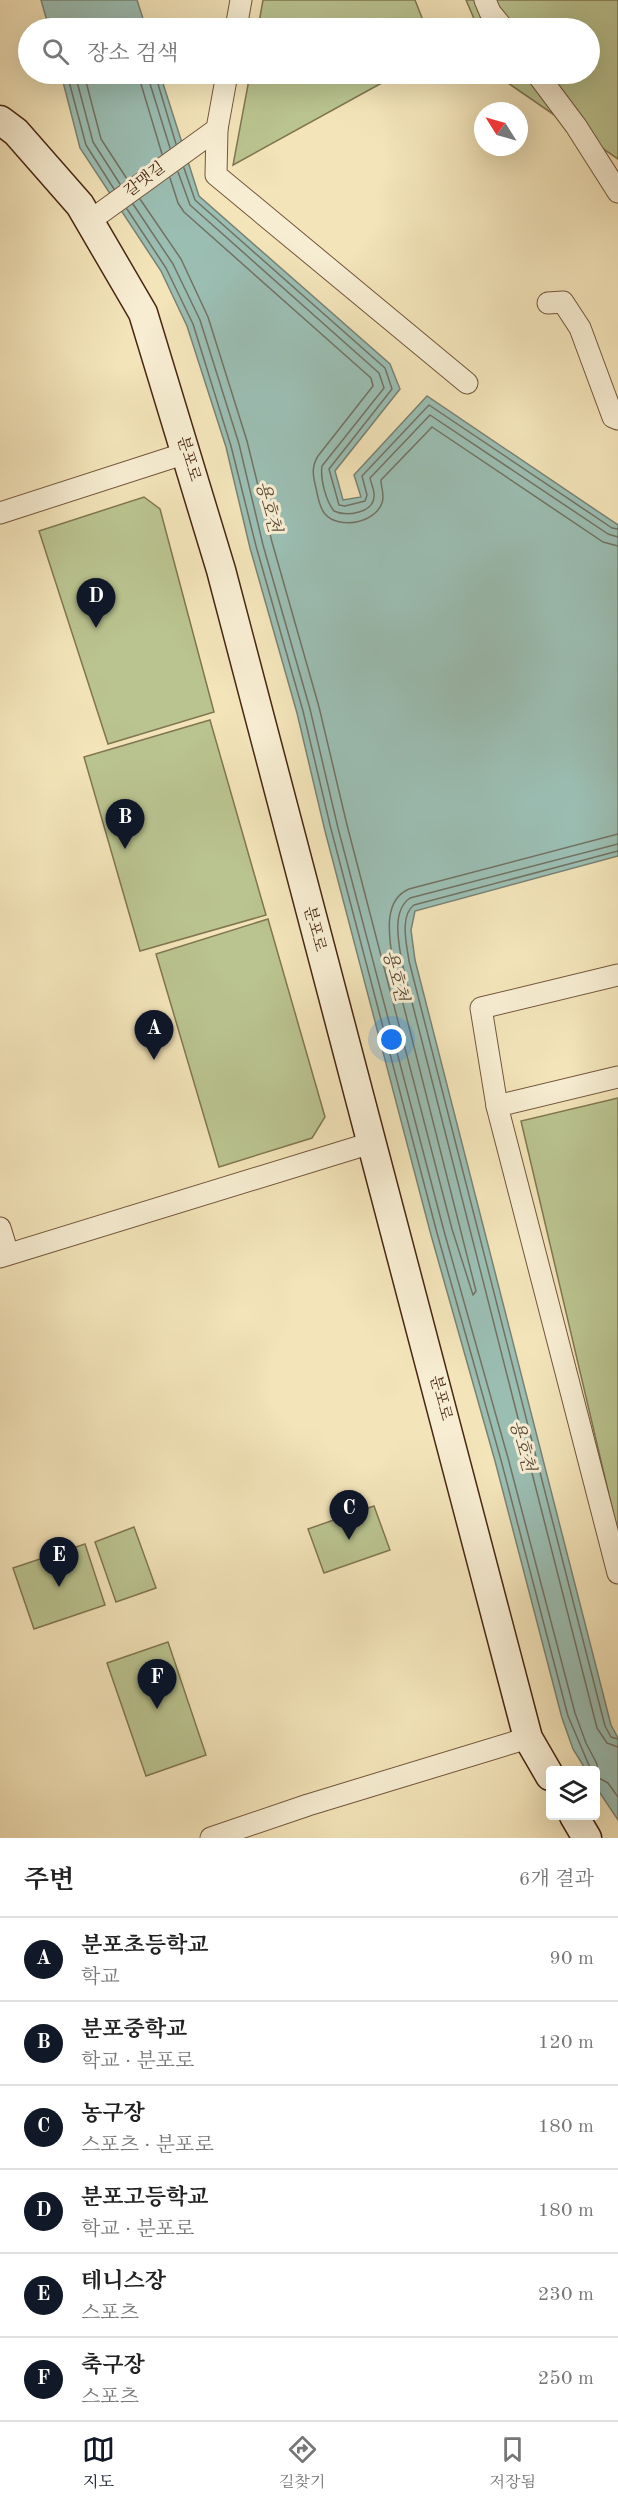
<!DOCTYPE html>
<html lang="ko">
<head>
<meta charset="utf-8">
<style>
  body { margin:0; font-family:"Old Standard TT","Noto Serif KR",serif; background:#f6f6f6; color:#222 }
  .controls { position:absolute; right:18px; bottom:18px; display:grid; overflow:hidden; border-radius:6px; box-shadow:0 6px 24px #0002 }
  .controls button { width:54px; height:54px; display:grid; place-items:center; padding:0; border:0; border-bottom:2px solid #e0e0e0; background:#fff; color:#222; font:30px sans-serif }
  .compass { position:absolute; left:474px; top:102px; width:54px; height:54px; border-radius:50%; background:#fff; box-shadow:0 6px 24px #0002; rotate:307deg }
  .you { position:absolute; left:392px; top:1040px; width:21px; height:21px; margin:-15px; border:4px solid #fff; border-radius:50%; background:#1a73e8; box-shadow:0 0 0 9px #1a73e833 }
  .badge { display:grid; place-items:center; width:39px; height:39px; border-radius:50%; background:#111827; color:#fff; font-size:20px; font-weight:700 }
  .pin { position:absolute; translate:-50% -50px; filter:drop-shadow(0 2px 3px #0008) }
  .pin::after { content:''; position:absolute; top:32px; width:21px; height:18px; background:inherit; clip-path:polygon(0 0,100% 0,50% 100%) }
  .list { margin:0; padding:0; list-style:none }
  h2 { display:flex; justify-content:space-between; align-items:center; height:78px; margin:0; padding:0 24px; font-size:26px }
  h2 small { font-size:20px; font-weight:400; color:#767676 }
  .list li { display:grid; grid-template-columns:39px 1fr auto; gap:18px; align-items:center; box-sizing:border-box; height:84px; padding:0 24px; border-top:2px solid #e0e0e0 }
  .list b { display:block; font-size:22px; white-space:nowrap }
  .list p { margin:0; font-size:20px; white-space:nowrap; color:#767676 }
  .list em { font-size:20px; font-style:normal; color:#767676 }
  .icon { flex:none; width:33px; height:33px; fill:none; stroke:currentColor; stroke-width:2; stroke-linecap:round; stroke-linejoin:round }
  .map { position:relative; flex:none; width:618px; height:1838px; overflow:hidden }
  .search { position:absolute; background:#fff; box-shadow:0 6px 24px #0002; left:18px; right:18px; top:18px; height:66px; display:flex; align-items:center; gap:15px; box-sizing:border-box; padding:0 21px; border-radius:33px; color:#767676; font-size:22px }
  .sheet { height:582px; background:#fff }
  nav { display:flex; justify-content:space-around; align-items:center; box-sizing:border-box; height:84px; border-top:2px solid #e0e0e0; background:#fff; font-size:16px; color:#767676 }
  nav a { display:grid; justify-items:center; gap:3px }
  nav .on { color:#111827 }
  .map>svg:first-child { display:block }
</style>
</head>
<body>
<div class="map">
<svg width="618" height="1838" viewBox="0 0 618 1838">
  <rect width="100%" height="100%" fill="#f3e4b9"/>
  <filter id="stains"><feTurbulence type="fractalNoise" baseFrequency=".00333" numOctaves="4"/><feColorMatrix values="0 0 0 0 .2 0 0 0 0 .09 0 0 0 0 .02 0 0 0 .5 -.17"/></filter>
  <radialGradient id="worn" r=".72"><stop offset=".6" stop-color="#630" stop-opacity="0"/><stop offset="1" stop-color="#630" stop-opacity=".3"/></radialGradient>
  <g fill="#bac490" stroke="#817652" stroke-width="1.5">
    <polygon points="263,0 415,0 426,28 258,28"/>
    <polygon points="466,0 618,0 618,159 495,74 590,74 590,28 478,28"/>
    <polygon points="250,74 398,74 233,165"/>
    <polygon points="144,497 160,509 214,712 108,744 39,531"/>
    <polygon points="210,720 266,915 140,951 84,757"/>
    <polygon points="268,919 325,1117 312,1138 219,1167 156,954"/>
    <polygon points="618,1098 618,1533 521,1121"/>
    <polygon points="374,1506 390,1550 324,1573 308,1529"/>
    <polygon points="134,1527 156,1588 116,1602 95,1542"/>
    <polygon points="85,1544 105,1605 34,1629 13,1568"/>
    <polygon points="168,1642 206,1755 146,1776 107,1663"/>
  </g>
  <g fill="#9bbeb3" stroke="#7a8273" stroke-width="1.5">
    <polygon points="41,0 137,0 146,28 49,28"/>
    <polygon points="61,74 160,74 199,196 390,364 400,389 335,471 343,500 361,497 354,475 427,396 618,525 618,856 415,911 411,930 415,960 611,1725 618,1738 618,1820 596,1787 596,1770 586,1770 573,1749 562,1718 495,1461 431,1235 325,831 297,713 250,548 226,447 187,326 161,271 80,148"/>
  </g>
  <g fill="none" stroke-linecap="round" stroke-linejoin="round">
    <g stroke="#727263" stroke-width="1.5">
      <polyline points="67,74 86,145 114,189"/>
      <polyline points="75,74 93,142 120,184"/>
      <polyline points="84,74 101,139 127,179"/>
      <polyline points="138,74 162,154"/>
      <polyline points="147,74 170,148"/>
      <polyline points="155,74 176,144"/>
      <polyline points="184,168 195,200 385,368 392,389 329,469 339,505 345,506 365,501 367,495 362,476 429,405 612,528 618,529"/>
      <path d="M178,172L190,205L379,373L384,388L322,466C320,479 326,501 334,511C346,517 373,513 374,497C375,490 371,484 370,478L430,415L608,534L618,537"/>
      <path d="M170,178L178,203L184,212L371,378L373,386L318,456C311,467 313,476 316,488C318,497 319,507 325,514C339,530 375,523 382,503C385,495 381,488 381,480L432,427L603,542L618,546"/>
      <path d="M140,199L181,259L208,317L247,441L272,542L319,707L347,825L452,1229L473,1295L476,1291L393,964C390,940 381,901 409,889L618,834"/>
      <polyline points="133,204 173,264 200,320 239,444 263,545 310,709 338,828 444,1231 508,1458 575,1713 586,1743 597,1764 597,1777 608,1783 618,1797"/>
      <polyline points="127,209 166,268 193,324 231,446 256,546 303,711 331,829 437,1233 501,1460 568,1716 591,1770"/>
      <path d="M618,844L410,898C391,911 399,944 402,963L597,1728L607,1743L618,1747"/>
      <path d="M618,851L414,905C399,916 407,946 409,961L605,1726L611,1737L618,1739"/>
    </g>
    <g stroke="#73563c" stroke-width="23">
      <g id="minor">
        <polyline points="485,0 490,12 503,28"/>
        <polyline points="236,28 241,0"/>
        <polyline points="537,74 576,126 618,192"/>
        <polyline points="217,129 216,175 467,383"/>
        <polyline points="91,220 217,129 227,74"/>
        <polyline points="548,303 563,302 580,328 613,417 618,419"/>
        <polyline points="0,513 186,453"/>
        <polyline points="618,1077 497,1106 618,1573"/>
        <polyline points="497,1106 481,1008 618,975"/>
        <polyline points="0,1228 8,1254"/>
        <polyline points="0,1257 371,1143"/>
        <polyline points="211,1838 308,1805 528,1738"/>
      </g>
    </g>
    <g stroke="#482713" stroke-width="31">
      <g id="secondary">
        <polyline points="0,120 16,132 80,205 143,313 221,570 528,1738 550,1776"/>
        <polyline points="574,1816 587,1838"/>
      </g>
    </g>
    <use href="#minor" stroke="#f7edd2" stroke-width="21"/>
    <use href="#secondary" stroke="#f7edd2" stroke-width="28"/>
  </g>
  <g text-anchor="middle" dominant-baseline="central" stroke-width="6" stroke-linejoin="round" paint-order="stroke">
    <g font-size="16" fill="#482713" stroke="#f7edd2">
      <text transform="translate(145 180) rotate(-37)">갈맷길</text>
      <text transform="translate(188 459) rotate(73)">분포로</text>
      <text transform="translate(314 929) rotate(75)">분포로</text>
      <text transform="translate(440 1398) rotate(75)">분포로</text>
    </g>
    <g font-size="18" font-style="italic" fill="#5d4d3b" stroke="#f7edd2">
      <text transform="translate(268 507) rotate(75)">용호천</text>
      <text transform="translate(395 976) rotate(75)">용호천</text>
      <text transform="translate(522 1446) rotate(75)">용호천</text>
    </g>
  </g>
  <rect width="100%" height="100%" filter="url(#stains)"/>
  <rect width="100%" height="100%" fill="url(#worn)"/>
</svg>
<div class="controls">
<button><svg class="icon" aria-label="layers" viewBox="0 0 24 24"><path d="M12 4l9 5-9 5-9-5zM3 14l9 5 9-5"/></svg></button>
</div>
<svg class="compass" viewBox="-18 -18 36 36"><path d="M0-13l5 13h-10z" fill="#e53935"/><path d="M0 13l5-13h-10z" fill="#767676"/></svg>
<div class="you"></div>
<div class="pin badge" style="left:154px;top:1060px">A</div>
<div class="pin badge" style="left:125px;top:849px">B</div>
<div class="pin badge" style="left:349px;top:1540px">C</div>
<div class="pin badge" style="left:96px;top:628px">D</div>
<div class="pin badge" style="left:59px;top:1587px">E</div>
<div class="pin badge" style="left:157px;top:1709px">F</div>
<div class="search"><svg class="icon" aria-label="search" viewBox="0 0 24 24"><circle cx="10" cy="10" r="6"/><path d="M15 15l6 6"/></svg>장소 검색</div>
</div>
<section class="sheet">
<h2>주변<small>6개 결과</small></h2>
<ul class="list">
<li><span class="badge">A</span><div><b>분포초등학교</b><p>학교</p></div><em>90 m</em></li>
<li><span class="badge">B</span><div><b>분포중학교</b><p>학교 · 분포로</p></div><em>120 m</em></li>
<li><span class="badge">C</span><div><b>농구장</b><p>스포츠 · 분포로</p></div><em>180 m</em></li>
<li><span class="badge">D</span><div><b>분포고등학교</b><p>학교 · 분포로</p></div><em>180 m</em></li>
<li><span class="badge">E</span><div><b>테니스장</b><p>스포츠</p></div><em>230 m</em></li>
<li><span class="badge">F</span><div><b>축구장</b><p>스포츠</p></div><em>250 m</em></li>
</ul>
</section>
<nav>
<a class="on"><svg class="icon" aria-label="map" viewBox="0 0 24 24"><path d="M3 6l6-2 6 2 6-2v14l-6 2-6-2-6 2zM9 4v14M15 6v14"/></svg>지도</a>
<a><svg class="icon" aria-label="directions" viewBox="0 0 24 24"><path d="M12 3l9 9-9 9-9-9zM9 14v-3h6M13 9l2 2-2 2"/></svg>길찾기</a>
<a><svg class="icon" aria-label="saved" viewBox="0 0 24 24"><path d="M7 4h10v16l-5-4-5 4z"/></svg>저장됨</a>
</nav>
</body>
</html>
